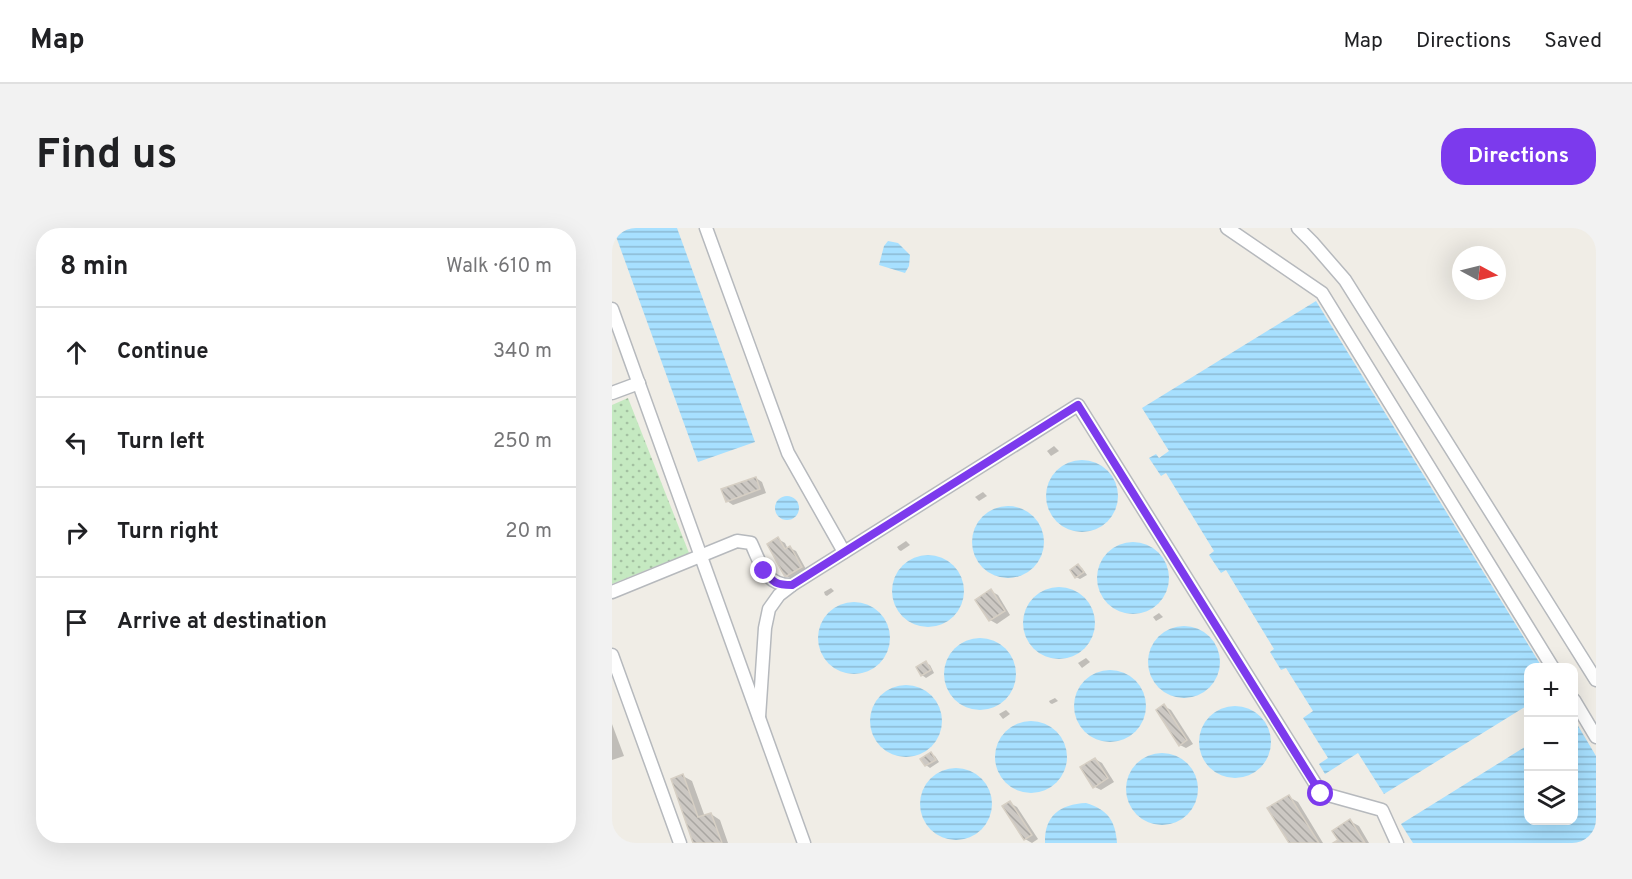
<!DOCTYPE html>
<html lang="en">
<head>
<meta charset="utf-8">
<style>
  body { margin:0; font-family:Overpass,sans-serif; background:#f2f2f2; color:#202124 }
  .controls { position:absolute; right:18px; bottom:18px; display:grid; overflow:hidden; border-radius:12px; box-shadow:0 6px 24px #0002 }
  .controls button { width:54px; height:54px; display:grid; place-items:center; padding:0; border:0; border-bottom:2px solid #e0e0e0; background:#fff; color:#202124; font:30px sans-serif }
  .compass { position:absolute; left:840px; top:18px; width:54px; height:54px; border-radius:50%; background:#fff; box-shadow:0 6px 24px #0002; rotate:97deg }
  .stop { position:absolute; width:18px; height:18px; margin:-14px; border:4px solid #7c3aed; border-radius:50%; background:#fff }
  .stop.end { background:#7c3aed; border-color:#fff; box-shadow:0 2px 6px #0008 }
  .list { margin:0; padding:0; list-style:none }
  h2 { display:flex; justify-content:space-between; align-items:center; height:78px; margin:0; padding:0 24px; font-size:26px }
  h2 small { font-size:20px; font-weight:400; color:#757577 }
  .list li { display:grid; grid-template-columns:39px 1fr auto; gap:18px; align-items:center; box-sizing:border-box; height:90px; padding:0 24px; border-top:2px solid #e0e0e0 }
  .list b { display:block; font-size:22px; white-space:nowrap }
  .list em { font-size:20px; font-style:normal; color:#757577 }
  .icon { flex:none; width:33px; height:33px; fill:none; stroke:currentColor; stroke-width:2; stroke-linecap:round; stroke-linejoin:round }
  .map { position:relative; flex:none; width:984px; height:615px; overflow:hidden; border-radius:24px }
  header { display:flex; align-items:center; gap:36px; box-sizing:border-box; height:84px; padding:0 30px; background:#fff; border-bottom:2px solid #e0e0e0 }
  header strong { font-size:28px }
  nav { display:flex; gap:33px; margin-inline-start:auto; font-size:21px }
  .intro { display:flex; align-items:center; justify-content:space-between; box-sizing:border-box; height:144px; padding:0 36px }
  h1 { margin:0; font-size:42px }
  .button { padding:15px 27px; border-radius:24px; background:#7c3aed; color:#fff; font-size:21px; font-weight:700 }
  main { display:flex; gap:36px; padding:0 36px }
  aside { flex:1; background:#fff; border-radius:24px; box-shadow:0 6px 24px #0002 }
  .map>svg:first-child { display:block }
</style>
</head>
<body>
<header>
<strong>Map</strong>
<nav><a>Map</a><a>Directions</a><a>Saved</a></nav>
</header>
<div class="intro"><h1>Find us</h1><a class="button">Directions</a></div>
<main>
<aside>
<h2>8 min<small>Walk · 610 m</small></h2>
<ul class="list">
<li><svg class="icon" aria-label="ahead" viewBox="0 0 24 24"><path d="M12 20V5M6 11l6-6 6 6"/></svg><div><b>Continue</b></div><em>340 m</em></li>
<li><svg class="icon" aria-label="left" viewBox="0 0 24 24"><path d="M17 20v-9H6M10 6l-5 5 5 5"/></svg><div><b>Turn left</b></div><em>250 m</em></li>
<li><svg class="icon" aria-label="right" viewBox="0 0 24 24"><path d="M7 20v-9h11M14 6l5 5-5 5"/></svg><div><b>Turn right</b></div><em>20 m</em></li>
<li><svg class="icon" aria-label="arrive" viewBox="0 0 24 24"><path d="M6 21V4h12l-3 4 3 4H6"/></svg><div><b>Arrive at destination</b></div></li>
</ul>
</aside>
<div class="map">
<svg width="984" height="615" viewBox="0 0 984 615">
  <defs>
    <pattern id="grass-dots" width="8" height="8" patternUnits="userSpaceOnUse" patternTransform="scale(1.5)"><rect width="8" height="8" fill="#c5e9c1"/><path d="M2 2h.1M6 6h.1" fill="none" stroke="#a3c0a1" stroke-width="1.8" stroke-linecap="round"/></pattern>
    <pattern id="water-rules" width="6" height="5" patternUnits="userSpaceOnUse" patternTransform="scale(1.5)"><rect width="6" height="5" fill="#a7e0ff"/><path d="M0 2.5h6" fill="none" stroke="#8bb9d2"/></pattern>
    <pattern id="building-back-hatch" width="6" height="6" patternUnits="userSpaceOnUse" patternTransform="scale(1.5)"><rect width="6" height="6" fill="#ccc8c3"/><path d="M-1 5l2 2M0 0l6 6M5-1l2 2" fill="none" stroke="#a9a6a2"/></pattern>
  </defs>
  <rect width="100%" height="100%" fill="#f0ede6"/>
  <polygon fill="url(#grass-dots)" points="16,170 77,325 0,356 0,177"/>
  <g fill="url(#water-rules)">
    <polygon points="1,0 65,0 143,214 86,234"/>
    <polygon points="276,13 286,15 298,27 297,38 293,45 267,37 272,18"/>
    <polygon points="704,73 930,439 916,440 916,477 772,566 746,525 713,546 707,536 716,530 691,490 701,483 674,440 669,442 658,424 662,421 614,342 609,345 597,327 602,323 554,245 549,248 537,230 544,226 547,230 557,223 530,180"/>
    <circle cx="470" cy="268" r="36"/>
    <circle cx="175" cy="280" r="12"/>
    <circle cx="396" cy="314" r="36"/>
    <circle cx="521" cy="350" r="36"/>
    <circle cx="316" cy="363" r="36"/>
    <circle cx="447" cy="395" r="36"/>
    <circle cx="242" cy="410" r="36"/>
    <circle cx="572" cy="434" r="36"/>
    <circle cx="368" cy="446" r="36"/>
    <circle cx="498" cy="478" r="36"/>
    <circle cx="294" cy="493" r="36"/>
    <circle cx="623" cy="514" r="36"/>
    <polygon points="962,491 984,528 984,615 801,615 789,596 916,517 916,592 962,592"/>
    <circle cx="419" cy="529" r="36"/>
    <circle cx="550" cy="561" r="36"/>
    <circle cx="344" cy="576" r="36"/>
    <path d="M474,575C496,582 503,592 505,615H433C432,588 448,576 474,575Z"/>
  </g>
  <g fill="#0003">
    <polygon points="442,218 447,223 439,228 435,223"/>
    <polygon points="144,250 150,254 154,265 121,277 115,273"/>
    <polygon points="371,264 375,268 367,273 363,269"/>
    <polygon points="166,311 173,315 176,321 178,320 184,323 195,343 181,351 174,348"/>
    <polygon points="294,313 298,317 289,323 287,322 285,319"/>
    <polygon points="466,338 470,340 475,347 468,351 464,349"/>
    <polygon points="219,360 222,363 215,368 213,367 212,364"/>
    <polygon points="379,363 386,367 398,387 385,396 378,392"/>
    <polygon points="547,385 551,389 544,393 541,389"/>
    <polygon points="474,430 478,434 470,440 466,435"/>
    <polygon points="314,435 318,437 322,445 314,450 310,447 306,439"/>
    <polygon points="443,470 446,473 440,476 438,475 437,473"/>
    <polygon points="552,478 559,482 581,516 574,520 568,517"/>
    <polygon points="394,482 398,486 391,491 387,486"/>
    <polygon points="0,496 12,528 0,532"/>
    <polygon points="319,526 323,528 327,534 318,540 314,537"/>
    <polygon points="483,531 490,535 502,554 489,562 483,559"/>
    <polygon points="71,548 80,553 93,589 99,586 108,592 116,615 82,615"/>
    <polygon points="677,569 686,574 711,615 678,615"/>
    <polygon points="398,575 405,579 426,611 420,615 413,611"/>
    <polygon points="738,593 747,598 757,615 723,615 728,612"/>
  </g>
  <g fill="url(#building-back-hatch)" stroke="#d6cfc4" stroke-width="1.5">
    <polygon points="144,249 148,261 114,274 109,261"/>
    <polygon points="166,309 173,321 178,318 190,339 173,349 155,316"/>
    <polygon points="466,336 472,344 463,350 458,342"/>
    <polygon points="379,361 393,383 377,393 363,372"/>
    <polygon points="314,433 319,442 309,448 304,439"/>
    <polygon points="552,476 575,512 567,518 544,482"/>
    <polygon points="319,524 324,532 313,538 308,531"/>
    <polygon points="483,530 496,550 481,560 468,539"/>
    <polygon points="71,546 86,589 99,585 110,615 81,615 59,551"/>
    <polygon points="677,567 707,615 677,615 655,580"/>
    <polygon points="398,573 420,607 412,612 390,578"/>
    <polygon points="738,591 753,615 721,615 726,612 720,603"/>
  </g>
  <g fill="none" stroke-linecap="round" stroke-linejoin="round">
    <g stroke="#b6b9bd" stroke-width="15">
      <g id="minor">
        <polyline points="94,0 176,225 232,324"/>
        <polyline points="615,0 710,65 941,440"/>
        <polyline points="686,0 700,14 733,52 984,452"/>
        <polyline points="0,81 192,615"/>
        <polyline points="0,165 27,155"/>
        <path d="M0,364L125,313L139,315C149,336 153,358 180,357"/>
        <polyline points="0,427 68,615"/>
        <polyline points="962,472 984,509"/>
        <polyline points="147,489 153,400 157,381 167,367 180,357 466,177 709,565 770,582 785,615"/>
      </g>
    </g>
    <use href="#minor" stroke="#fff" stroke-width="12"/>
  </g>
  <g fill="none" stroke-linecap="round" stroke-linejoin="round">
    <path stroke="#7c3aed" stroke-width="8" d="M152,343C162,355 164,357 180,357L466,177L709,566"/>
  </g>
</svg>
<div class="controls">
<button>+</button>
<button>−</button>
<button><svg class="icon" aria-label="layers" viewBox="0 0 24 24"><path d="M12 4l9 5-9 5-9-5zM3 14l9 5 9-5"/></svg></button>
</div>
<svg class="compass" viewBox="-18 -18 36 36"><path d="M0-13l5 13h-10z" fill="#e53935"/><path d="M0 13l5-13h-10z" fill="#757577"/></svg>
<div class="stop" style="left:709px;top:566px"></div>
<div class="stop end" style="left:152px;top:343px"></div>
</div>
</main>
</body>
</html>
